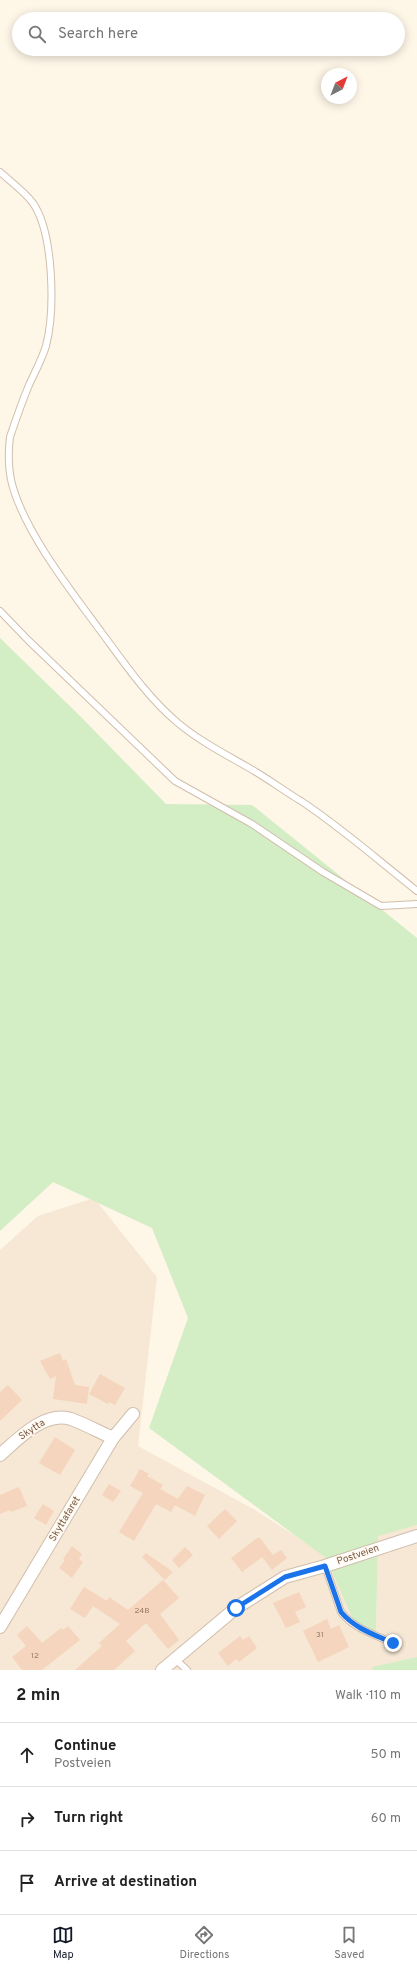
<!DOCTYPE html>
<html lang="en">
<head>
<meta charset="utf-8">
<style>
  body { margin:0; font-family:Overpass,sans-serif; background:#f6f6f6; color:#222 }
  .compass { position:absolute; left:321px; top:68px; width:36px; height:36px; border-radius:50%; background:#fff; box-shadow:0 2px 10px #0003; rotate:42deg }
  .stop { position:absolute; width:12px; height:12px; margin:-9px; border:3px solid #1a73e8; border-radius:50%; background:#fff }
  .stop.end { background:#1a73e8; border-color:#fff; box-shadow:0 1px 4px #0008 }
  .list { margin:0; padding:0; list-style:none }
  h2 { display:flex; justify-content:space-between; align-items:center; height:52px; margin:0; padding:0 16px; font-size:17px }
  h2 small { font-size:13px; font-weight:400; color:#767676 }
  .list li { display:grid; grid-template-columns:26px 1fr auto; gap:12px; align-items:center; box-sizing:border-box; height:64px; padding:0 16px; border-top:1px solid #e0e0e0 }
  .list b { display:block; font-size:15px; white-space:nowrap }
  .list p { margin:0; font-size:13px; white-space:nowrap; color:#767676 }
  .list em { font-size:13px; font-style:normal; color:#767676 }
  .icon { flex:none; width:22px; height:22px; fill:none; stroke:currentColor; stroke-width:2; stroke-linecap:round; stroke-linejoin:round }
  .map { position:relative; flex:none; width:417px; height:1670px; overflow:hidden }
  .search { position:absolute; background:#fff; box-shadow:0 2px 10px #0003; left:12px; right:12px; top:12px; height:44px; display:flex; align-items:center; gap:10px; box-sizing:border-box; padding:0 14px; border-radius:22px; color:#767676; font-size:15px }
  .sheet { height:244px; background:#fff }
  nav { display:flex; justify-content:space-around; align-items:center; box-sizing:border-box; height:56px; border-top:1px solid #e0e0e0; background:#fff; font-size:11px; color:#767676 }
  nav a { display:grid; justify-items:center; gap:2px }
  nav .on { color:#111827 }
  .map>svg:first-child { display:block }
</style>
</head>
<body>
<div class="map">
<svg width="417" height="1670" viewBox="0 0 417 1670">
  <rect width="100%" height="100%" fill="#fef6e7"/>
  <polygon fill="#f6e8d5" points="94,1198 157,1277 138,1446 255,1510 327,1556 376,1631 378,1535 417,1525 417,1657 372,1667 373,1670 0,1670 0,1250 38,1216"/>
  <g fill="#d3edc4">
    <polygon points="0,638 79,715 166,804 252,805 417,938 417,1525 378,1536 376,1631 359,1633 326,1558 149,1428 188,1318 152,1228 53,1182 0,1231"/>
    <polygon points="417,1657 417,1670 373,1670 372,1667"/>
  </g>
  <g fill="#f5d5bd">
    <polygon points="60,1353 63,1361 66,1359 75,1385 89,1387 87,1404 53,1399 56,1376 50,1379 40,1361"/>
    <polygon points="100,1374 125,1388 115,1405 109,1402 108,1404 89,1394"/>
    <polygon points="8,1385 22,1400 0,1421 0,1392"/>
    <polygon points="55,1437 75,1450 60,1475 39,1463"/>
    <polygon points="140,1469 149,1474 147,1476 163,1485 160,1489 178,1499 187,1486 205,1495 195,1516 175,1505 171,1512 156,1504 134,1541 119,1532 143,1493 130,1486"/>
    <polygon points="109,1484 121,1491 113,1502 102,1495"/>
    <polygon points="19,1487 27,1506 11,1512 10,1510 0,1514 0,1495"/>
    <polygon points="43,1504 54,1511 46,1525 34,1518"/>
    <polygon points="225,1509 237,1521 219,1539 207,1526"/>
    <polygon points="257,1538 260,1538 273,1555 281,1550 287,1558 272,1570 262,1557 242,1572 231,1558"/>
    <polygon points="72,1546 82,1554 79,1559 83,1562 72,1578 59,1568 65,1560 63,1559"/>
    <polygon points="185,1547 193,1555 179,1568 172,1560"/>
    <polygon points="146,1553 173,1572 165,1580 142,1557"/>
    <polygon points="163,1580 179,1598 160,1614 179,1640 168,1649 146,1623 126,1641 135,1651 114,1670 75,1670 102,1646 99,1643 120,1624 93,1606 85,1618 70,1609 84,1587 107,1601 109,1597 128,1610"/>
    <polygon points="299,1592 306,1607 295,1612 300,1622 286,1628 273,1603"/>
    <polygon points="327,1619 331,1629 339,1625 349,1647 318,1662 303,1631"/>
    <polygon points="27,1626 42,1643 61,1628 63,1630 68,1626 80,1640 42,1670 22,1670 12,1657 26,1646 17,1635"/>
    <polygon points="240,1636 243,1640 249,1636 257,1648 239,1662 236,1659 228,1666 218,1653"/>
  </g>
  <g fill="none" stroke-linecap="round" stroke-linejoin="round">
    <g stroke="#d1beac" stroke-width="8">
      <g id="service">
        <path d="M0,172C11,182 24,191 33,203C54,234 55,311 46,346C42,359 35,372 29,385C22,402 16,419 10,437C8,453 8,468 12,484C25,533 72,592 102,633C125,664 148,698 178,723C202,743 229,756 256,772C271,781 286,792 301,801C342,828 379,861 417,891"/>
        <polyline points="0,611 28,640 175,781 252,824 323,872 381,906 417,904"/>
        <path d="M325,1566L341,1612C353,1628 375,1635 393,1643"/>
        <polyline points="174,1658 187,1670"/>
      </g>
    </g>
    <g stroke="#d1beac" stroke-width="14">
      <g id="minor">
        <path d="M0,1455C18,1439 44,1411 71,1419C85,1424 99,1432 113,1438"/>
        <polyline points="0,1627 113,1438 133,1414"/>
        <polyline points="162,1670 236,1608 285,1577 325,1566 417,1536"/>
      </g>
    </g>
    <use href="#service" stroke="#fff" stroke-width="6"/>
    <use href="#minor" stroke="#fff" stroke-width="12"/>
  </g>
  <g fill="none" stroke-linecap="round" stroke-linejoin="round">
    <path stroke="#1a73e8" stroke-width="5" d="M236,1608L285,1577L325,1566L341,1612C354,1628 375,1635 393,1643"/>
  </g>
  <g text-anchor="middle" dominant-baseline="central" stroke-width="3" stroke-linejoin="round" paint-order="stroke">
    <g font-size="8" fill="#997a66">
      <text x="142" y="1611">24B</text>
      <text x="320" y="1635">31</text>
      <text x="35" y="1656">12</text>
    </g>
    <g font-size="10" fill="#7a5c49" stroke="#fff9ef">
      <text transform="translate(32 1430) rotate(-33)">Skytta</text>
      <text transform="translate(65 1519) rotate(-59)">Skyttafaret</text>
      <text transform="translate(358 1555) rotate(-19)">Postveien</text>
    </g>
  </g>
</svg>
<svg class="compass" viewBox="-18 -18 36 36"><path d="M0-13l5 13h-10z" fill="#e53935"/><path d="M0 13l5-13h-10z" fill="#767676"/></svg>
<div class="stop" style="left:236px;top:1608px"></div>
<div class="stop end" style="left:393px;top:1643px"></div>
<div class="search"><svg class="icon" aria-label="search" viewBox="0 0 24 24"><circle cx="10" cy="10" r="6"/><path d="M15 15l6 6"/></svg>Search here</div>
</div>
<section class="sheet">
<h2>2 min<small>Walk · 110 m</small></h2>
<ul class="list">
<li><svg class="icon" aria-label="ahead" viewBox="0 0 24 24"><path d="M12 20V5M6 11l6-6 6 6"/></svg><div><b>Continue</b><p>Postveien</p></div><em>50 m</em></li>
<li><svg class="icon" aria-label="right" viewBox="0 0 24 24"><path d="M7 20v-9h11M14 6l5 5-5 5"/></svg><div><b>Turn right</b></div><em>60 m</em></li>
<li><svg class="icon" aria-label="arrive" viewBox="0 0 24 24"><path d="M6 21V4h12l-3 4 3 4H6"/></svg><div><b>Arrive at destination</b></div></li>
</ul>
</section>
<nav>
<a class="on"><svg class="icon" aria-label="map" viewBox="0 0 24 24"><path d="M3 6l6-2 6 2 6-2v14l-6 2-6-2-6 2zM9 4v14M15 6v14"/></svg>Map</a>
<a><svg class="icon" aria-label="directions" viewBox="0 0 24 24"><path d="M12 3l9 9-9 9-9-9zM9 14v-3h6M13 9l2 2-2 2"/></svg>Directions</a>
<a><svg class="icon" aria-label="saved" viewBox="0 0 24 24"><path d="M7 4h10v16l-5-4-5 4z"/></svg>Saved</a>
</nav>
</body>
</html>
